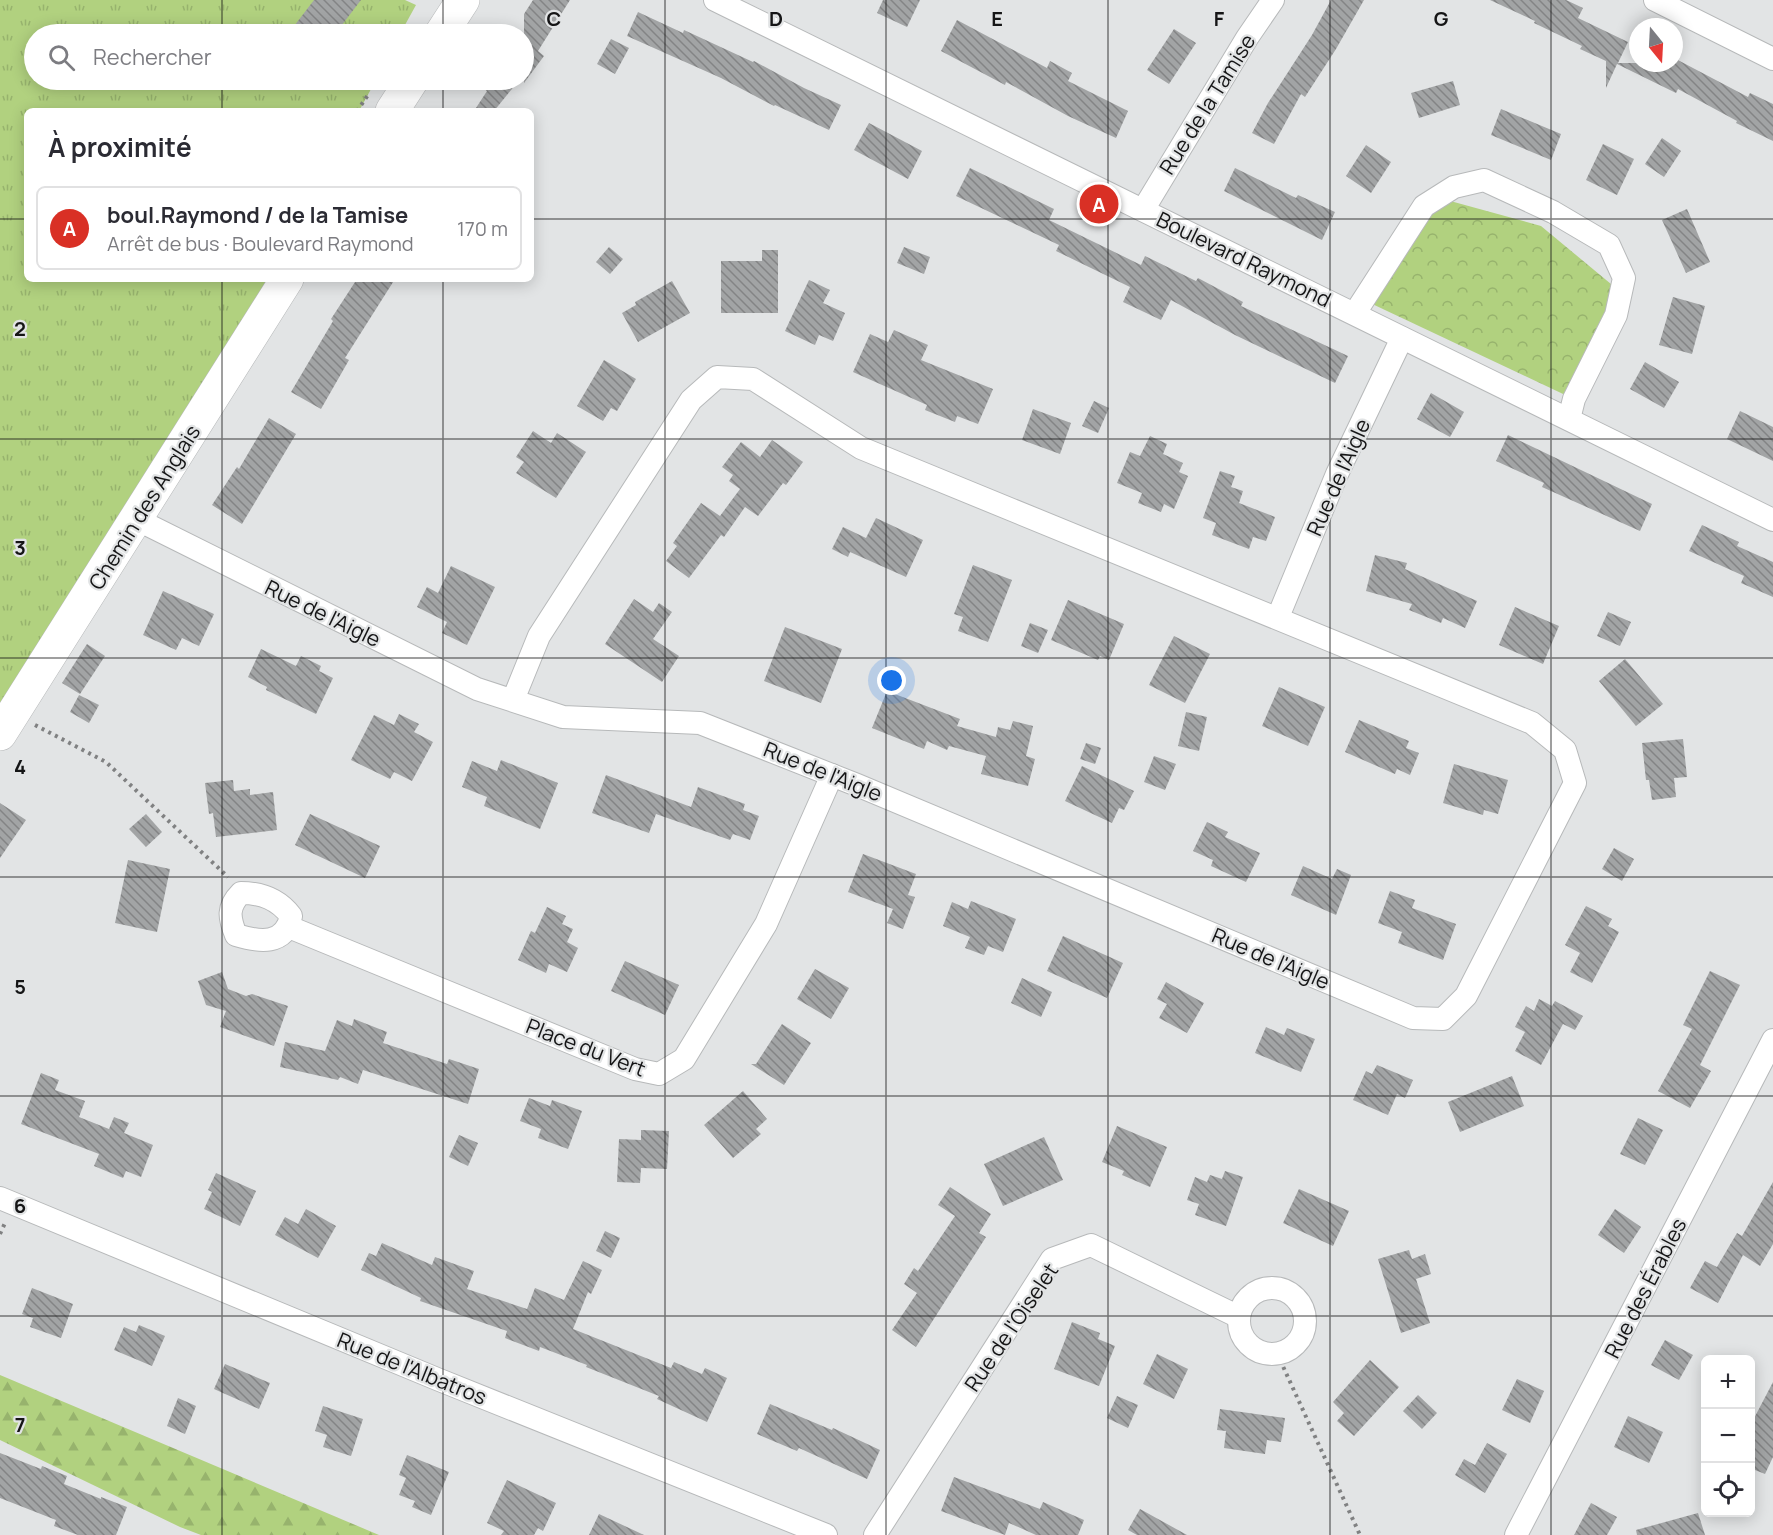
<!DOCTYPE html>
<html lang="fr">
<head>
<meta charset="utf-8">
<style>
  body { margin:0; font-family:Manrope,sans-serif; background:#f7f7f7; color:#2b2b33 }
  .controls { position:absolute; right:18px; bottom:18px; display:grid; overflow:hidden; border-radius:9px; box-shadow:0 3px 15px #0003 }
  .controls button { width:54px; height:54px; display:grid; place-items:center; padding:0; border:0; border-bottom:2px solid #e1e1e2; background:#fff; color:#2b2b33; font:30px sans-serif }
  .compass { position:absolute; left:1629px; top:18px; width:54px; height:54px; border-radius:50%; background:#fff; box-shadow:0 3px 15px #0003; rotate:162deg }
  .you { position:absolute; left:892px; top:681px; width:21px; height:21px; margin:-15px; border:4px solid #fff; border-radius:50%; background:#1a73e8; box-shadow:0 0 0 9px #1a73e833 }
  .badge { display:grid; place-items:center; width:39px; height:39px; border-radius:50%; background:#d93025; color:#fff; font-size:20px; font-weight:700 }
  .pin { position:absolute; translate:-50% -50%; border:3px solid #fff; box-shadow:0 2px 6px #0006 }
  .list { margin:0; padding:0; list-style:none }
  h2 { display:flex; justify-content:space-between; align-items:center; height:78px; margin:0; padding:0 24px; font-size:26px }
  h2 small { font-size:20px; font-weight:400; color:#7c7c81 }
  .list li { display:grid; grid-template-columns:39px 1fr auto; gap:18px; align-items:center; box-sizing:border-box; height:84px; margin:0 12px 12px; padding:0 12px; border:2px solid #e1e1e2; border-radius:9px }
  .list b { display:block; font-size:22px; white-space:nowrap }
  .list p { margin:0; font-size:20px; white-space:nowrap; color:#7c7c81 }
  .list em { font-size:20px; font-style:normal; color:#7c7c81 }
  .icon { flex:none; width:33px; height:33px; fill:none; stroke:currentColor; stroke-width:2; stroke-linecap:round; stroke-linejoin:round }
  .map { position:relative; flex:none; width:1773px; height:1535px; overflow:hidden }
  .search { position:absolute; background:#fff; box-shadow:0 3px 15px #0003; left:24px; top:24px; width:510px; height:66px; display:flex; align-items:center; gap:15px; box-sizing:border-box; padding:0 21px; border-radius:33px; color:#7c7c81; font-size:22px }
  .panel { position:absolute; background:#fff; box-shadow:0 3px 15px #0003; left:24px; top:108px; width:510px; height:174px; border-radius:9px }
  .map>svg:first-child { display:block }
</style>
</head>
<body>
<div class="map">
<svg width="1773" height="1535" viewBox="0 0 1773 1535">
  <defs>
    <pattern id="grass-tufts" width="24" height="20" patternUnits="userSpaceOnUse" patternTransform="scale(1.5)"><rect width="24" height="20" fill="#b1d17f"/><path d="M3 7l-1-3M5 7V3M7 7l1-3M15 17l-1-3M17 17v-4M19 17l1-3" fill="none" stroke="#97b36d"/></pattern>
    <pattern id="forest-firs" width="22" height="20" patternUnits="userSpaceOnUse" patternTransform="scale(1.5)"><rect width="22" height="20" fill="#b1d17f"/><path d="M5 1l3.5 6h-7zM16 11l3.5 6h-7z" fill="#97b36d"/></pattern>
    <pattern id="park-crowns" width="20" height="18" patternUnits="userSpaceOnUse" patternTransform="scale(1.5)"><rect width="20" height="18" fill="#b1d17f"/><path d="M2 6a3 3 0 1 1 6 0M12 15a3 3 0 1 1 6 0" fill="none" stroke="#97b36d"/></pattern>
    <pattern id="building-back-hatch" width="6" height="6" patternUnits="userSpaceOnUse" patternTransform="scale(1.5)"><rect width="6" height="6" fill="#a2a4a5"/><path d="M-1 5l2 2M0 0l6 6M5-1l2 2" fill="none" stroke="#838485"/></pattern>
  </defs>
  <rect width="100%" height="100%" fill="#e2e4e5"/>
  <polygon fill="url(#grass-tufts)" points="0,0 405,0 416,5 400,34 34,34 34,80 376,80 359,111 27,111 27,279 267,279 136,519 0,738"/>
  <polygon fill="url(#forest-firs)" points="0,1375 379,1535 201,1535 180,1527 0,1440"/>
  <polygon fill="url(#park-crowns)" points="1443,199 1541,226 1617,289 1580,402 1368,302"/>
  <g fill="url(#building-back-hatch)">
    <polygon points="314,0 361,0 335,34 288,34"/>
    <polygon points="533,0 570,0 538,51 544,56 524,83 524,14"/>
    <polygon points="883,0 920,0 907,27 877,13"/>
    <polygon points="1331,0 1364,0 1336,49 1305,97 1301,94 1274,144 1252,133 1268,103 1312,35"/>
    <polygon points="1490,0 1566,0 1583,8 1578,18 1628,42 1618,63 1674,63 1674,58 1748,97 1750,93 1773,104 1773,141 1736,123 1737,121 1678,89 1676,93 1617,64 1606,88 1606,61 1580,49 1582,46 1534,23 1535,21"/>
    <polygon points="638,12 683,33 684,30 753,62 754,61 804,88 841,105 829,130 775,105 774,106 721,78 627,36"/>
    <polygon points="957,20 1047,68 1050,61 1072,73 1068,81 1128,111 1116,138 1068,116 1006,82 1005,85 941,51"/>
    <polygon points="1174,29 1196,43 1169,84 1147,70"/>
    <polygon points="611,39 629,48 615,74 597,64"/>
    <polygon points="472,80 519,80 494,111 474,111 487,91"/>
    <polygon points="1453,81 1460,105 1419,118 1411,93"/>
    <polygon points="1501,109 1561,134 1551,160 1491,135"/>
    <polygon points="869,123 922,151 908,179 854,150"/>
    <polygon points="1662,138 1681,151 1664,177 1645,164"/>
    <polygon points="1603,144 1634,159 1617,195 1586,180"/>
    <polygon points="1366,145 1391,162 1371,193 1346,176"/>
    <polygon points="970,168 1054,209 1049,220 1141,265 1145,256 1196,281 1198,278 1243,302 1241,306 1348,356 1335,383 1235,335 1171,300 1161,320 1123,302 1130,287 1056,251 1059,245 956,196"/>
    <polygon points="1235,168 1296,198 1298,195 1335,212 1322,240 1224,191"/>
    <polygon points="1687,209 1710,262 1686,273 1662,220"/>
    <polygon points="609,247 623,259 610,274 596,262"/>
    <polygon points="904,247 930,257 924,274 897,263"/>
    <polygon points="762,250 778,250 778,313 721,313 721,261 762,261"/>
    <polygon points="357,279 395,279 345,358 349,360 321,409 291,392 333,321 331,319"/>
    <polygon points="809,280 830,290 823,303 845,313 833,341 819,335 815,345 785,331"/>
    <polygon points="672,281 690,313 638,342 622,313 636,305 635,302"/>
    <polygon points="1673,297 1705,306 1692,354 1659,345"/>
    <polygon points="894,330 928,345 921,360 993,389 978,424 957,416 955,422 925,410 927,405 853,372 870,334 888,342"/>
    <polygon points="604,360 636,379 617,411 611,408 603,421 577,406"/>
    <polygon points="1645,362 1679,382 1664,408 1630,389"/>
    <polygon points="1431,393 1464,412 1450,437 1417,419"/>
    <polygon points="1094,401 1109,408 1098,433 1082,426"/>
    <polygon points="1033,409 1071,423 1060,454 1022,440"/>
    <polygon points="1740,411 1773,427 1773,461 1727,439"/>
    <polygon points="269,418 296,434 242,524 212,505 237,467 239,469"/>
    <polygon points="533,431 551,443 557,433 586,452 556,498 516,473 524,462 516,457"/>
    <polygon points="1508,435 1652,504 1640,531 1542,487 1544,483 1496,461"/>
    <polygon points="1150,436 1167,444 1163,454 1183,463 1179,472 1188,476 1174,509 1164,504 1161,512 1138,503 1142,493 1117,483 1130,452 1140,456"/>
    <polygon points="772,440 803,462 786,485 783,483 758,516 745,507 724,537 721,535 689,578 666,561 677,546 673,543 701,503 720,516 740,489 729,481 733,475 722,467 741,442 760,457"/>
    <polygon points="1220,471 1235,476 1231,487 1243,491 1239,503 1275,517 1266,541 1253,537 1249,549 1212,535 1216,523 1203,518"/>
    <polygon points="876,518 923,540 906,577 850,552 848,557 832,549 843,527 866,538"/>
    <polygon points="1702,525 1739,542 1737,546 1773,562 1773,597 1741,583 1744,576 1689,551"/>
    <polygon points="1375,555 1407,563 1405,569 1477,601 1465,628 1443,618 1441,623 1409,610 1412,604 1366,591"/>
    <polygon points="973,565 1012,580 988,642 958,631 963,617 954,614"/>
    <polygon points="451,566 495,587 467,645 442,633 447,622 417,607 427,587 438,593"/>
    <polygon points="163,591 214,614 199,646 182,638 176,650 143,635"/>
    <polygon points="634,599 653,612 659,603 672,612 653,639 679,656 662,682 605,644"/>
    <polygon points="1068,600 1124,624 1109,660 1100,656 1098,660 1051,640"/>
    <polygon points="1515,607 1559,626 1543,664 1499,645"/>
    <polygon points="1608,612 1631,622 1620,646 1597,636"/>
    <polygon points="1030,623 1048,630 1038,653 1021,646"/>
    <polygon points="785,627 842,649 821,703 764,681"/>
    <polygon points="1174,636 1210,654 1185,703 1149,685"/>
    <polygon points="87,644 105,656 80,694 62,683"/>
    <polygon points="261,649 296,666 301,656 321,666 319,671 333,678 316,714 266,690 267,687 248,677"/>
    <polygon points="1625,659 1663,704 1636,726 1599,681"/>
    <polygon points="1279,687 1325,707 1308,746 1262,726"/>
    <polygon points="887,691 960,719 957,726 996,737 998,727 1010,730 1013,721 1033,726 1026,756 1035,759 1028,786 981,774 986,756 949,746 947,750 927,741 924,749 872,728"/>
    <polygon points="79,695 99,705 89,723 70,712"/>
    <polygon points="1186,712 1207,717 1199,751 1178,746"/>
    <polygon points="399,714 419,724 414,732 433,742 412,781 394,772 390,779 351,760 374,715 394,725"/>
    <polygon points="1359,720 1409,741 1406,748 1419,753 1410,775 1397,769 1395,774 1345,752"/>
    <polygon points="1683,739 1687,777 1674,778 1676,797 1652,800 1649,780 1646,780 1642,743"/>
    <polygon points="1086,743 1101,748 1095,764 1080,759"/>
    <polygon points="1154,756 1176,764 1165,790 1144,782"/>
    <polygon points="501,760 558,783 540,829 484,806 487,797 462,787 472,761 497,771"/>
    <polygon points="1454,764 1508,780 1498,814 1484,810 1483,815 1443,803"/>
    <polygon points="1082,766 1134,791 1124,810 1119,808 1112,823 1065,801"/>
    <polygon points="606,775 691,807 698,787 745,804 743,810 759,816 750,840 733,834 730,840 656,814 649,833 592,813"/>
    <polygon points="233,780 234,791 250,789 250,795 273,792 277,830 216,837 213,813 209,814 205,783"/>
    <polygon points="0,803 26,820 0,858"/>
    <polygon points="146,814 162,832 146,847 129,829"/>
    <polygon points="310,814 380,846 365,878 295,845"/>
    <polygon points="1207,822 1228,832 1225,837 1260,853 1246,882 1211,866 1213,860 1193,851"/>
    <polygon points="1614,848 1634,859 1622,881 1602,869"/>
    <polygon points="863,854 916,874 908,895 915,897 903,929 887,923 893,909 848,892"/>
    <polygon points="128,860 170,869 157,932 115,923"/>
    <polygon points="1303,866 1332,879 1337,869 1351,875 1336,915 1291,895"/>
    <polygon points="1390,891 1415,900 1412,908 1456,924 1443,960 1398,943 1402,932 1378,923"/>
    <polygon points="971,901 1016,919 1003,952 988,946 984,955 965,948 970,937 943,926 952,902 968,909"/>
    <polygon points="1586,906 1612,919 1608,926 1619,932 1592,983 1570,972 1580,953 1565,945"/>
    <polygon points="547,907 566,916 562,924 573,929 567,942 578,948 567,972 549,964 546,973 518,960 531,931 535,933"/>
    <polygon points="1063,936 1123,963 1107,998 1047,971"/>
    <polygon points="625,961 679,985 665,1015 611,991"/>
    <polygon points="815,969 849,988 831,1019 797,999"/>
    <polygon points="1710,971 1740,985 1700,1065 1711,1071 1690,1108 1658,1091 1692,1029 1683,1025"/>
    <polygon points="222,972 228,989 246,996 252,994 288,1006 274,1046 220,1027 226,1011 206,1005 198,981"/>
    <polygon points="1022,978 1052,992 1041,1017 1011,1003"/>
    <polygon points="1166,982 1204,1003 1187,1033 1159,1018 1167,1004 1157,999"/>
    <polygon points="1539,999 1552,1006 1555,1001 1583,1016 1575,1030 1563,1024 1541,1065 1515,1051 1525,1032 1515,1027 1526,1006 1534,1011"/>
    <polygon points="354,1019 387,1032 383,1043 447,1064 449,1059 479,1069 468,1104 363,1070 358,1084 340,1077 338,1080 280,1067 285,1042 325,1051 337,1020 352,1026"/>
    <polygon points="782,1024 811,1043 784,1085 751,1064 756,1064"/>
    <polygon points="1266,1027 1284,1035 1287,1028 1315,1039 1301,1072 1255,1053"/>
    <polygon points="1377,1065 1413,1080 1405,1098 1397,1094 1388,1115 1353,1100 1366,1071 1372,1074"/>
    <polygon points="41,1073 59,1080 55,1090 85,1101 79,1117 109,1129 114,1117 129,1123 124,1133 153,1145 141,1177 126,1171 123,1178 94,1166 99,1154 21,1124"/>
    <polygon points="1512,1076 1524,1106 1460,1132 1448,1102"/>
    <polygon points="743,1091 767,1119 756,1129 761,1134 733,1158 704,1125"/>
    <polygon points="529,1098 550,1106 552,1100 582,1111 568,1149 538,1138 541,1129 520,1121"/>
    <polygon points="1638,1118 1663,1130 1645,1165 1620,1154"/>
    <polygon points="1117,1126 1167,1147 1150,1187 1122,1175 1124,1171 1102,1162"/>
    <polygon points="641,1130 669,1131 667,1169 641,1168 640,1183 617,1182 619,1139 641,1140"/>
    <polygon points="459,1135 478,1143 468,1166 449,1157"/>
    <polygon points="1044,1137 1063,1180 1003,1206 984,1164"/>
    <polygon points="1225,1171 1243,1177 1226,1226 1195,1215 1199,1204 1187,1200 1195,1177 1207,1182 1210,1175 1222,1179"/>
    <polygon points="216,1173 256,1191 240,1226 204,1209 212,1192 208,1190"/>
    <polygon points="1773,1182 1773,1244 1760,1266 1743,1255 1718,1303 1690,1288 1705,1261 1717,1267 1737,1233 1742,1236"/>
    <polygon points="950,1187 991,1214 979,1233 986,1237 916,1347 892,1330 917,1293 904,1284 914,1268 918,1271 955,1216 938,1205"/>
    <polygon points="1299,1189 1349,1211 1333,1246 1283,1223"/>
    <polygon points="306,1209 336,1226 318,1258 275,1235 285,1217 298,1224"/>
    <polygon points="1615,1209 1641,1227 1624,1253 1598,1235"/>
    <polygon points="605,1231 620,1238 611,1258 596,1251"/>
    <polygon points="382,1243 432,1265 435,1257 474,1271 467,1289 527,1309 535,1288 564,1300 583,1261 602,1270 591,1294 588,1292 573,1329 671,1368 674,1362 702,1374 705,1368 727,1378 707,1422 657,1399 659,1396 586,1367 587,1365 540,1347 539,1351 505,1338 507,1331 420,1301 421,1298 361,1270 369,1253 376,1256"/>
    <polygon points="1409,1250 1412,1259 1425,1254 1431,1274 1416,1279 1430,1323 1401,1333 1378,1259"/>
    <polygon points="32,1288 73,1304 61,1338 30,1327 33,1318 22,1314"/>
    <polygon points="1072,1322 1100,1333 1098,1339 1115,1346 1099,1386 1054,1369"/>
    <polygon points="139,1325 165,1336 152,1366 114,1350 124,1327 136,1332"/>
    <polygon points="1665,1340 1693,1355 1679,1380 1651,1365"/>
    <polygon points="1157,1354 1188,1369 1174,1399 1143,1384"/>
    <polygon points="1370,1360 1399,1387 1354,1436 1337,1421 1344,1413 1333,1402"/>
    <polygon points="225,1364 270,1383 259,1409 214,1389"/>
    <polygon points="1517,1379 1544,1391 1530,1423 1502,1410"/>
    <polygon points="1773,1382 1773,1457 1765,1474 1750,1468 1750,1426"/>
    <polygon points="1418,1395 1437,1413 1422,1429 1403,1411"/>
    <polygon points="1117,1396 1138,1405 1128,1428 1107,1418"/>
    <polygon points="178,1398 196,1406 185,1434 167,1426"/>
    <polygon points="770,1404 832,1430 833,1428 880,1450 867,1479 799,1448 797,1451 757,1434"/>
    <polygon points="323,1406 363,1419 351,1456 323,1447 327,1435 315,1431"/>
    <polygon points="1220,1409 1285,1418 1281,1442 1267,1440 1265,1454 1224,1448 1226,1431 1217,1430"/>
    <polygon points="1628,1416 1663,1432 1649,1463 1614,1447"/>
    <polygon points="1487,1443 1507,1454 1485,1493 1455,1475 1464,1459 1475,1465"/>
    <polygon points="0,1453 41,1469 42,1466 67,1476 64,1484 101,1499 101,1497 127,1507 116,1535 78,1535 54,1526 56,1520 0,1498"/>
    <polygon points="407,1455 449,1472 431,1515 412,1507 415,1501 399,1495 406,1478 399,1475"/>
    <polygon points="954,1477 1040,1509 1043,1502 1084,1520 1078,1535 1036,1535 1009,1523 1005,1535 941,1511"/>
    <polygon points="507,1480 556,1503 543,1531 538,1528 534,1535 501,1535 504,1531 487,1523"/>
    <polygon points="1591,1503 1617,1517 1607,1535 1574,1535"/>
    <polygon points="1140,1509 1187,1535 1137,1535 1128,1530"/>
    <polygon points="1698,1513 1705,1535 1637,1535 1636,1530"/>
    <polygon points="599,1514 644,1535 589,1535"/>
  </g>
  <g fill="none" stroke-linecap="round" stroke-linejoin="round">
    <g stroke="#b7b9ba" stroke-width="24">
      <g id="street">
        <polyline points="715,0 1773,520"/>
        <polyline points="1655,0 1773,59"/>
        <polyline points="1143,210 1247,38 1273,0"/>
        <polyline points="1355,313 1424,206 1454,187 1484,180 1553,212 1609,245 1624,278 1616,315 1574,399 1569,419"/>
        <polyline points="136,519 477,689 563,717 700,723 857,785 1413,1018 1443,1019 1466,996 1575,783 1565,750 1532,723 861,448 753,379 717,377 691,400 539,636 513,700"/>
        <polyline points="1278,617 1337,474 1402,338"/>
        <path d="M241,893C262,893 278,899 291,916C285,946 259,942 236,935C229,918 227,907 241,893Z"/>
        <polyline points="289,927 635,1069 659,1074 684,1059 766,924 832,775"/>
        <polyline points="0,1198 437,1379 826,1535"/>
        <circle cx="1272" cy="1321" r="33"/>
        <polyline points="875,1535 1052,1259 1091,1245 1239,1317"/>
        <polyline points="1516,1535 1773,1040"/>
      </g>
    </g>
    <g stroke="#b7b9ba" stroke-width="34">
      <g id="secondary">
        <polyline points="441,34 463,0"/>
        <polyline points="392,111 412,80"/>
        <polyline points="0,734 287,279"/>
      </g>
    </g>
    <g stroke="#808182" stroke-width="4" stroke-dasharray="3 4.5" stroke-linecap="butt">
      <polyline points="357,111 368,95"/>
      <polyline points="35,725 106,762 228,877"/>
      <polyline points="0,1234 5,1223"/>
      <polyline points="1284,1353 1281,1362 1360,1535"/>
    </g>
    <use href="#street" stroke="#fff" stroke-width="22"/>
    <use href="#secondary" stroke="#fff" stroke-width="33"/>
  </g>
  <path fill="none" stroke="#151516" stroke-width="1.5" stroke-opacity="0.55" d="M222,0V34M443,0V34M665,0V1535M886,0V1535M1108,0V1535M1330,0V1535M1551,0V1535M222,80V111M443,80V111M0,219H27M531,219H1773M222,279V1535M443,279V1535M0,439H1773M0,658H1773M0,877H1773M0,1096H1773M0,1316H1773"/>
  <g text-anchor="middle" dominant-baseline="central" stroke-width="4.5" stroke-linejoin="round" paint-order="stroke">
    <g font-size="21" fill="#151516" stroke="#e2e4e5">
      <text transform="translate(1207 104) rotate(-58)">Rue de la Tamise</text>
      <text transform="translate(1244 259) rotate(26)">Boulevard Raymond</text>
      <text transform="translate(1338 477) rotate(-66)">Rue de l'Aigle</text>
      <text transform="translate(144 507) rotate(-58)">Chemin des Anglais</text>
      <text transform="translate(323 613) rotate(26)">Rue de l'Aigle</text>
      <text transform="translate(823 771) rotate(22)">Rue de l'Aigle</text>
      <text transform="translate(1271 958) rotate(23)">Rue de l'Aigle</text>
      <text transform="translate(586 1047) rotate(21)">Place du Vert</text>
      <text transform="translate(1645 1288) rotate(-63)">Rue des Érables</text>
      <text transform="translate(1011 1327) rotate(-56)">Rue de l'Oiselet</text>
      <text transform="translate(412 1368) rotate(22)">Rue de l'Albatros</text>
    </g>
  </g>
  <g font-size="20" text-anchor="middle" font-weight="bold" fill="#151516" stroke="#e2e4e5" stroke-width="4.5" stroke-linejoin="round" paint-order="stroke">
    <text x="554" y="26">C</text>
    <text x="776" y="26">D</text>
    <text x="997" y="26">E</text>
    <text x="1219" y="26">F</text>
    <text x="1441" y="26">G</text>
    <text x="20" y="336">2</text>
    <text x="20" y="555">3</text>
    <text x="20" y="774">4</text>
    <text x="20" y="994">5</text>
    <text x="20" y="1213">6</text>
    <text x="20" y="1432">7</text>
  </g>
</svg>
<div class="controls">
<button>+</button>
<button>−</button>
<button><svg class="icon" aria-label="locate" viewBox="0 0 24 24"><circle cx="12" cy="12" r="6"/><path d="M12 2v4M12 18v4M2 12h4M18 12h4"/></svg></button>
</div>
<svg class="compass" viewBox="-18 -18 36 36"><path d="M0-13l5 13h-10z" fill="#e53935"/><path d="M0 13l5-13h-10z" fill="#7c7c81"/></svg>
<div class="you"></div>
<div class="pin badge" style="left:1099px;top:204px">A</div>
<div class="search"><svg class="icon" aria-label="search" viewBox="0 0 24 24"><circle cx="10" cy="10" r="6"/><path d="M15 15l6 6"/></svg>Rechercher</div>
<section class="panel">
<h2>À proximité<small></small></h2>
<ul class="list">
<li><span class="badge">A</span><div><b>boul.Raymond / de la Tamise</b><p>Arrêt de bus · Boulevard Raymond</p></div><em>170 m</em></li>
</ul>
</section>
</div>
</body>
</html>
